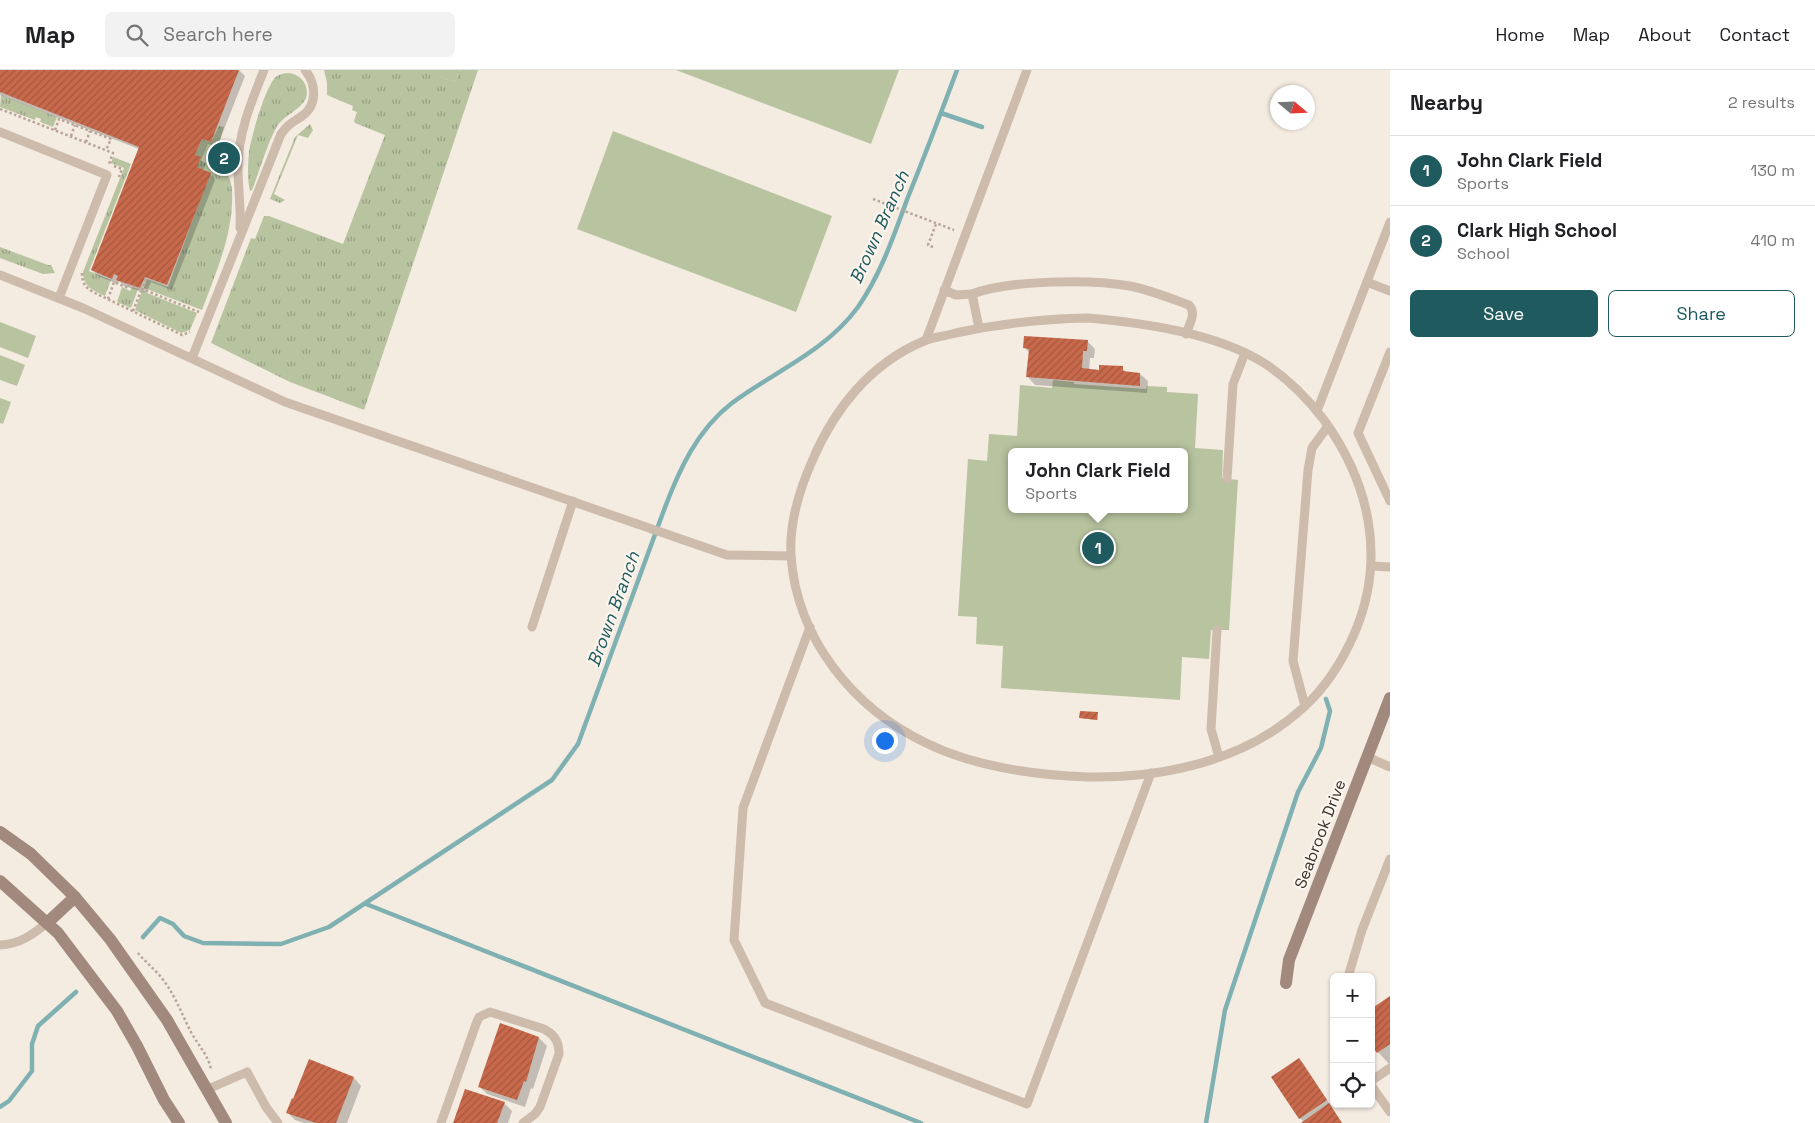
<!DOCTYPE html>
<html lang="en">
<head>
<meta charset="utf-8">
<style>
  body { margin:0; font-family:"Space Grotesk",sans-serif; background:#f2f2f2; color:#202124 }
  .controls { position:absolute; right:15px; bottom:15px; display:grid; overflow:hidden; border-radius:8px; box-shadow:0 1px 4px #0004 }
  .controls button { width:45px; height:45px; display:grid; place-items:center; padding:0; border:0; border-bottom:1px solid #e0e0e0; background:#fff; color:#202124; font:25px sans-serif }
  .compass { position:absolute; left:1270px; top:15px; width:45px; height:45px; border-radius:50%; background:#fff; box-shadow:0 1px 4px #0004; rotate:109deg }
  .you { position:absolute; left:884px; top:670px; width:18px; height:18px; margin:-12px; border:4px solid #fff; border-radius:50%; background:#1a73e8; box-shadow:0 0 0 8px #1a73e833 }
  .badge { display:grid; place-items:center; width:32px; height:32px; border-radius:50%; background:#1f5a5e; color:#fff; font-size:16px; font-weight:700 }
  .pin { position:absolute; translate:-50% -50%; border:2px solid #fff; box-shadow:0 1px 5px #0006 }
  .popup { position:absolute; left:1008px; top:378px; width:180px; height:65px; box-sizing:border-box; display:grid; place-content:center; border-radius:8px; background:#fff; filter:drop-shadow(0 1px 4px #0005); font-size:16px; white-space:nowrap; color:#757577 }
  .popup b { font-size:19px; color:#202124 }
  .popup::after { content:''; position:absolute; left:50%; top:100%; margin-left:-10px; border:10px solid transparent; border-top-color:#fff }
  .list { margin:0; padding:0; list-style:none }
  h2 { display:flex; justify-content:space-between; align-items:center; height:65px; margin:0; padding:0 20px; font-size:21px }
  h2 small { font-size:16px; font-weight:400; color:#757577 }
  .list li { display:grid; grid-template-columns:32px 1fr auto; gap:15px; align-items:center; box-sizing:border-box; height:70px; padding:0 20px; border-top:1px solid #e0e0e0 }
  .list b { display:block; font-size:19px; white-space:nowrap }
  .list p { margin:0; font-size:16px; white-space:nowrap; color:#757577 }
  .list em { font-size:16px; font-style:normal; color:#757577 }
  .actions { display:flex; gap:10px; padding:15px 20px }
  .actions a { flex:1; padding:11px 0; border:1px solid #1f5a5e; border-radius:8px; text-align:center; font-size:18px; color:#1f5a5e }
  .actions .main { background:#1f5a5e; color:#fff }
  .icon { flex:none; width:28px; height:28px; fill:none; stroke:currentColor; stroke-width:2; stroke-linecap:round; stroke-linejoin:round }
  .map { position:relative; flex:none; width:1390px; height:1053px; overflow:hidden }
  header { display:flex; align-items:center; gap:30px; box-sizing:border-box; height:70px; padding:0 25px; background:#fff; border-bottom:1px solid #e0e0e0 }
  header strong { font-size:24px }
  nav { display:flex; gap:28px; margin-inline-start:auto; font-size:18px }
  .search { width:350px; height:45px; background:#f2f2f2; display:flex; align-items:center; gap:12px; box-sizing:border-box; padding:0 18px; border-radius:8px; color:#757577; font-size:19px }
  main { display:flex }
  aside { flex:1; background:#fff }
  .map>svg:first-child { display:block }
</style>
</head>
<body>
<header>
<strong>Map</strong>
<div class="search"><svg class="icon" aria-label="search" viewBox="0 0 24 24"><circle cx="10" cy="10" r="6"/><path d="M15 15l6 6"/></svg>Search here</div>
<nav><a>Home</a><a>Map</a><a>About</a><a>Contact</a></nav>
</header>
<main>
<div class="map">
<svg width="1390" height="1053" viewBox="0 0 1390 1053">
  <defs>
    <pattern id="grass-tufts" width="24" height="20" patternUnits="userSpaceOnUse" patternTransform="scale(1.25)"><rect width="24" height="20" fill="#b8c4a0"/><path d="M3 7l-1-3M5 7V3M7 7l1-3M15 17l-1-3M17 17v-4M19 17l1-3" fill="none" stroke="#97a083"/></pattern>
    <pattern id="building-hatch" width="6" height="6" patternUnits="userSpaceOnUse" patternTransform="scale(1.25)"><rect width="6" height="6" fill="#c8694b"/><path d="M-1 1l2-2M0 6l6-6M5 7l2-2" fill="none" stroke="#a4573f"/></pattern>
  </defs>
  <rect width="100%" height="100%" fill="#f4ebe1"/>
  <g fill="url(#grass-tufts)">
    <polygon points="324,0 442,0 440,7 455,12 460,0 478,0 364,340 290,312 211,273 251,168 255,169 264,146 269,146 343,174 385,65 355,53 354,51 357,42 352,40 353,36 327,25 327,13"/>
    <path d="M289,3C300,4 310,15 306,28C301,40 283,45 276,58C266,77 260,100 252,120L250,121C247,108 248,94 249,82C251,68 266,13 277,6C280,4 285,3 289,3Z"/>
    <polygon points="1,25 57,47 53,57 40,52 41,49 36,47 35,50 0,37"/>
    <polygon points="310,54 313,60 308,68 298,65 274,124 285,130 280,133 270,129 295,67"/>
    <path d="M219,56L224,57L219,74L218,87L225,88C224,99 232,110 232,121C234,163 216,202 202,240L144,218L147,209L168,217L210,103L197,97L195,85L202,69L211,72Z"/>
    <path d="M113,87L131,94L89,201L111,210L105,226C93,220 83,217 83,202L124,98L111,93Z"/>
    <polygon points="0,177 48,195 51,195 55,203 43,204 0,188"/>
    <polygon points="122,217 130,221 132,217 138,219 131,238 117,232"/>
    <polygon points="142,221 197,243 190,260 181,263 135,240"/>
  </g>
  <g fill="#b8c4a0" fill-rule="evenodd">
    <polygon points="442,0 460,0 455,12 439,7"/>
    <polygon points="676,0 899,0 871,74"/>
    <polygon points="613,61 832,146 796,242 577,159"/>
    <polygon points="0,252 36,266 28,288 0,277"/>
    <polygon points="0,285 25,295 17,316 0,310"/>
    <path d="M1053,310L1074,312V314L1146,319L1147,316L1167,317V322L1198,324L1195,378L1223,380L1222,408L1238,410L1229,560H1211L1209,589L1182,587L1180,630L1001,618L1003,576L976,574L977,547L958,546L968,389L987,391L989,364L1017,366L1020,315L1052,318ZM1012,382H1184V439H1012Z"/>
    <polygon points="0,328 11,332 3,354 0,353"/>
  </g>
  <g fill="#0003">
    <polygon points="0,0 239,0 245,6 217,77 208,74 201,90 206,94 203,101 210,104 215,110 172,220 151,212 146,223 124,216 119,211 118,214 98,206 92,200 139,79 0,25"/>
    <polygon points="1087,271 1095,279 1094,288 1090,288 1089,300 1100,301 1122,298 1127,303 1140,304 1148,311 1147,323 1035,315 1028,307 1030,283 1025,278"/>
    <polygon points="1097,644 1098,650 1081,648"/>
    <polygon points="1390,928 1390,993 1389,994 1378,982"/>
    <polygon points="500,955 539,968 547,976 533,1019 531,1018 525,1037 487,1024 479,1016"/>
    <polygon points="1299,990 1303,993 1342,1053 1303,1053 1304,1052 1300,1048"/>
    <polygon points="310,991 354,1008 361,1016 347,1053 304,1053 295,1050 287,1042 294,1031"/>
    <polygon points="504,1033 512,1041 508,1053 455,1053"/>
  </g>
  <g fill="none" stroke-linecap="round" stroke-linejoin="round">
    <g stroke="#7fb0b2" stroke-width="4.5">
      <polyline points="941,43 982,57"/>
      <polyline points="366,834 921,1053"/>
      <path d="M143,867L160,848L173,854L184,866L203,873L281,874L329,857L552,710L578,674L664,440C679,400 697,360 732,333C775,301 825,282 858,237C881,204 894,165 908,127C925,85 941,43 957,0"/>
      <polyline points="0,1037 9,1031 32,1001 32,974 38,956 76,922"/>
      <polyline points="1206,1053 1225,940 1298,722 1321,678 1330,641 1326,629"/>
    </g>
  </g>
  <g fill="url(#building-hatch)">
    <polygon points="0,0 239,0 211,72 202,69 195,85 201,87 197,97 211,103 167,215 145,207 140,218 116,210 118,206 114,204 112,209 91,200 139,77 0,22"/>
    <polygon points="1024,266 1088,270 1087,281 1083,281 1082,298 1099,300 1099,295 1123,296 1123,301 1140,303 1140,316 1026,307 1029,279 1023,278"/>
    <polygon points="1080,641 1098,642 1097,650 1079,648"/>
    <polygon points="1390,926 1390,974 1377,983 1371,975 1371,939"/>
    <polygon points="500,953 539,967 526,1012 524,1011 517,1030 478,1017"/>
    <polygon points="1299,988 1327,1030 1299,1049 1271,1007"/>
    <polygon points="309,989 354,1007 336,1053 316,1053 286,1043 292,1028 293,1029"/>
    <polygon points="465,1019 505,1032 497,1053 453,1053"/>
    <polygon points="1329,1033 1342,1053 1301,1053"/>
  </g>
  <g fill="none" stroke-linecap="round" stroke-linejoin="round">
    <g stroke="#b9a596" stroke-width="2.5" stroke-dasharray="2.5 2.5" stroke-linecap="butt">
      <polyline points="0,39 113,83 109,94"/>
      <polyline points="55,60 59,49 111,69 106,80"/>
      <polyline points="71,66 75,55"/>
      <polyline points="86,72 90,61"/>
      <polyline points="114,96 122,99 119,107"/>
      <polyline points="873,129 954,160"/>
      <polyline points="933,177 928,175 936,154"/>
      <path d="M82,203C82,213 85,217 93,222L182,265L190,262"/>
      <polyline points="146,209 142,219 199,242"/>
      <polyline points="108,229 114,212 128,218 129,215 142,220"/>
      <polyline points="133,241 141,221"/>
      <path d="M138,883C146,893 157,901 164,911C176,927 182,945 191,962C198,975 208,985 211,999"/>
    </g>
    <g stroke="#cdbbac" stroke-width="9">
      <polyline points="0,62 107,105 59,228"/>
      <path d="M240,158C241,136 238,118 238,97C238,63 252,30 264,0"/>
      <polyline points="0,205 83,238 285,332 727,485 791,486"/>
      <polyline points="1367,212 1390,221"/>
      <polyline points="944,220 956,225 972,224"/>
      <path d="M1088,248C1144,253 1216,263 1264,293C1287,308 1307,328 1324,350C1370,414 1386,488 1355,562C1343,590 1327,616 1304,637C1246,691 1164,708 1088,707C1034,705 975,697 926,673C853,638 797,569 791,486C789,454 800,418 813,389C835,338 871,293 924,271C934,267 945,266 956,263C1002,253 1040,249 1088,248Z"/>
      <path d="M979,258L972,224C1010,210 1090,209 1130,216C1150,220 1170,228 1189,235C1197,244 1189,254 1186,264"/>
      <polyline points="926,270 1027,0"/>
      <polyline points="1390,282 1358,363 1390,431"/>
      <path d="M192,288L281,64C289,53 291,54 302,46C318,35 316,13 305,0"/>
      <polyline points="1317,341 1390,152"/>
      <polyline points="1227,409 1233,314 1245,283"/>
      <polyline points="1371,496 1390,497"/>
      <polyline points="532,557 573,431"/>
      <polyline points="810,557 743,738 734,870 765,933 1027,1034 1151,703"/>
      <polyline points="1217,560 1211,659 1219,687"/>
      <polyline points="1305,636 1293,591 1308,400 1312,378 1328,356"/>
      <polyline points="1367,687 1390,697"/>
      <path d="M0,875C20,874 32,865 47,853"/>
      <polyline points="1348,907 1362,860 1390,789"/>
      <polyline points="1371,1011 1390,998"/>
      <polyline points="1371,1015 1390,1042"/>
      <polyline points="206,1020 247,1002 266,1037 278,1053"/>
      <path d="M441,1053L476,954L479,947L490,942L544,959C555,965 559,972 559,984L540,1037L535,1044L523,1053"/>
    </g>
    <g stroke="#a18a7d" stroke-width="12">
      <polyline points="0,762 31,784 75,827 110,869 167,950 226,1053"/>
      <polyline points="0,811 58,863 117,941 137,976 164,1030 179,1053"/>
      <polyline points="47,853 75,827"/>
      <polyline points="1286,913 1289,890 1390,628"/>
    </g>
  </g>
  <g text-anchor="middle" dominant-baseline="central" stroke-width="4.5" stroke-linejoin="round" paint-order="stroke">
    <g font-size="16" fill="#3b302b" stroke="#fbf5ee">
      <text transform="translate(1320 764) rotate(-69)">Seabrook Drive</text>
    </g>
    <g font-size="18" font-style="italic" fill="#1f5a5e" stroke="#fbf5ee">
      <text transform="translate(879 157) rotate(-66)">Brown Branch</text>
      <text transform="translate(613 539) rotate(-70)">Brown Branch</text>
    </g>
  </g>
</svg>
<div class="controls">
<button>+</button>
<button>−</button>
<button><svg class="icon" aria-label="locate" viewBox="0 0 24 24"><circle cx="12" cy="12" r="6"/><path d="M12 2v4M12 18v4M2 12h4M18 12h4"/></svg></button>
</div>
<svg class="compass" viewBox="-18 -18 36 36"><path d="M0-13l5 13h-10z" fill="#e53935"/><path d="M0 13l5-13h-10z" fill="#757577"/></svg>
<div class="you"></div>
<div class="pin badge" style="left:1098px;top:478px">1</div>
<div class="popup"><b>John Clark Field</b>Sports</div>
<div class="pin badge" style="left:224px;top:88px">2</div>
</div>
<aside>
<h2>Nearby<small>2 results</small></h2>
<ul class="list">
<li><span class="badge">1</span><div><b>John Clark Field</b><p>Sports</p></div><em>130 m</em></li>
<li><span class="badge">2</span><div><b>Clark High School</b><p>School</p></div><em>410 m</em></li>
</ul>
<div class="actions"><a class="main">Save</a><a>Share</a></div>
</aside>
</main>
</body>
</html>
